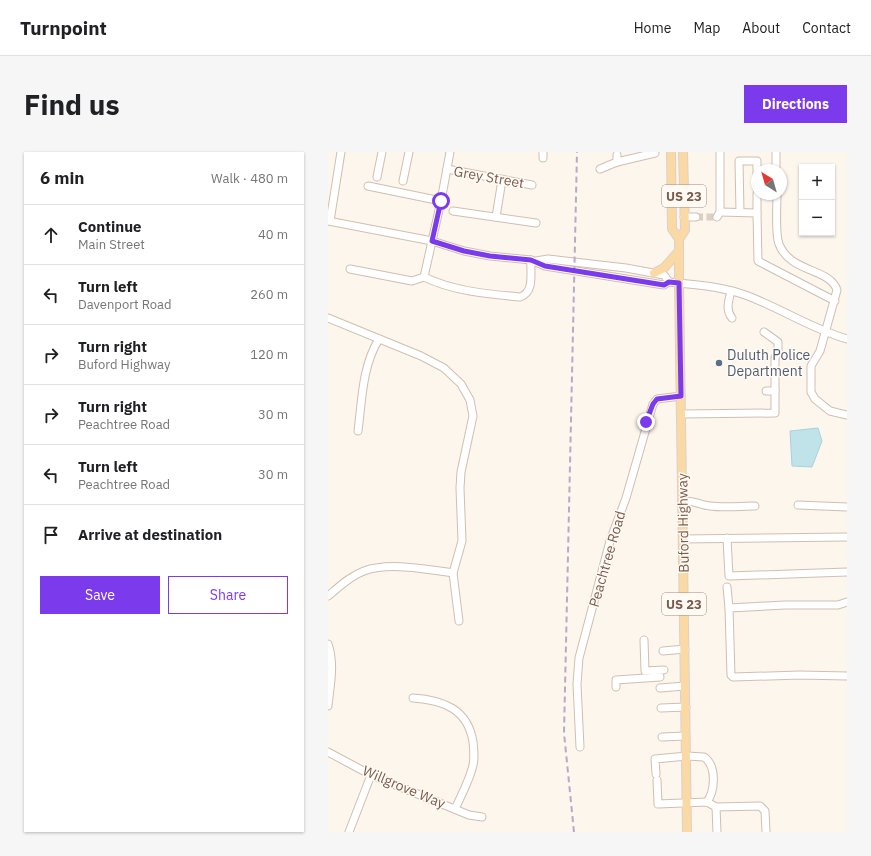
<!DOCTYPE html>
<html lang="en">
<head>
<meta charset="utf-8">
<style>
  body { margin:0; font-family:"IBM Plex Sans",sans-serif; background:#f6f6f6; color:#202124 }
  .controls { position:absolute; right:12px; top:12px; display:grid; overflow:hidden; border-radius:0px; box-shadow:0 1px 3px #0004 }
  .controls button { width:36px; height:36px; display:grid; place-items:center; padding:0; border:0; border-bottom:1px solid #e0e0e0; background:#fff; color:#202124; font:20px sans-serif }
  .compass { position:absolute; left:423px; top:12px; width:36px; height:36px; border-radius:50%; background:#fff; box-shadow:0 1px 3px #0004; rotate:323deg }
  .stop { position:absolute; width:12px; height:12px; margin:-9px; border:3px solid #7c3aed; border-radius:50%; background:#fff }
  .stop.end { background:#7c3aed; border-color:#fff; box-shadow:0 1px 4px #0008 }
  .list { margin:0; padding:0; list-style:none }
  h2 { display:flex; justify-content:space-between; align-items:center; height:52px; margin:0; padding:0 16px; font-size:17px }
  h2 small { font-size:13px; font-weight:400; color:#757577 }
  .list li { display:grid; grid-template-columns:26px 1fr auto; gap:12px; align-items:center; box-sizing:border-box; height:60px; padding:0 16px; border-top:1px solid #e0e0e0 }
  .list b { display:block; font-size:15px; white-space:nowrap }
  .list p { margin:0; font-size:13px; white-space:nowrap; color:#757577 }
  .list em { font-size:13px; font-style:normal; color:#757577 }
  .actions { display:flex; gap:8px; padding:12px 16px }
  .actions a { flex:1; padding:9px 0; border:1px solid #7c3aed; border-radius:0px; text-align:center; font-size:14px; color:#7c3aed }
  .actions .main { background:#7c3aed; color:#fff }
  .icon { flex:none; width:22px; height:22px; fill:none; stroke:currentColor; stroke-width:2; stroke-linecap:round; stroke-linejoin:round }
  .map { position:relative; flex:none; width:519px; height:680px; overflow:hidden; border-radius:0px }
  header { display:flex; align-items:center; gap:24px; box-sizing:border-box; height:56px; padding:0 20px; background:#fff; border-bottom:1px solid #e0e0e0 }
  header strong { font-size:19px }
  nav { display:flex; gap:22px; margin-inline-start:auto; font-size:14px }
  .intro { display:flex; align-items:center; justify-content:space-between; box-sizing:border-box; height:96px; padding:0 24px }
  h1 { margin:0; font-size:28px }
  .button { padding:10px 18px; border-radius:0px; background:#7c3aed; color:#fff; font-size:14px; font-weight:700 }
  main { display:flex; gap:24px; padding:0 24px }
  aside { flex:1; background:#fff; border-radius:0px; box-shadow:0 1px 3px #0004 }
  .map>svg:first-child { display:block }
</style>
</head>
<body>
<header>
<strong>Turnpoint</strong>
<nav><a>Home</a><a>Map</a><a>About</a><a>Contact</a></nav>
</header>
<div class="intro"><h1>Find us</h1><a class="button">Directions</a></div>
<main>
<aside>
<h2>6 min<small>Walk · 480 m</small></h2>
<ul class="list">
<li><svg class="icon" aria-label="ahead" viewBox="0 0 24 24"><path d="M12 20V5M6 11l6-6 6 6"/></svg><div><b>Continue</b><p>Main Street</p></div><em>40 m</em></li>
<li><svg class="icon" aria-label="left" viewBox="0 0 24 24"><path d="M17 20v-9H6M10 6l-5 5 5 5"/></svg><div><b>Turn left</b><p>Davenport Road</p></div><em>260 m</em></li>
<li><svg class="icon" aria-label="right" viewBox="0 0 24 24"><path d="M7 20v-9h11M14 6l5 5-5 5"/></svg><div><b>Turn right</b><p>Buford Highway</p></div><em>120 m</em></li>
<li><svg class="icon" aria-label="right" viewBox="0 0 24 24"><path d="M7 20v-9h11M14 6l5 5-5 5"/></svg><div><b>Turn right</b><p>Peachtree Road</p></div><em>30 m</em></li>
<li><svg class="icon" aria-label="left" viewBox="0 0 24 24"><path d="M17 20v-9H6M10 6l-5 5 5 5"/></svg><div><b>Turn left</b><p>Peachtree Road</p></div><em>30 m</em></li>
<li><svg class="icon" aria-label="arrive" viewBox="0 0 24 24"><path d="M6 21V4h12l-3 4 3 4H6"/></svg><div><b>Arrive at destination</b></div></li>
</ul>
<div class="actions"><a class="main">Save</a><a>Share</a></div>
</aside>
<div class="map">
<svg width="519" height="680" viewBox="0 0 519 680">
  <rect width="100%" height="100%" fill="#fdf6ec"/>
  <polygon fill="#bfe3e8" stroke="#a5d3da" points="490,276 494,289 484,315 464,314 462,279"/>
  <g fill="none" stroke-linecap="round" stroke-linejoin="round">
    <polyline stroke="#dcd0c4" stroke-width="7" stroke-dasharray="7 3.5" stroke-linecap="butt" points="368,65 389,65"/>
    <g stroke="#d1beb0" stroke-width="9">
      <g id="minor">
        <polyline points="448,0 448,18"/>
        <polyline points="215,6 215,0"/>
        <polyline points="289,10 327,1"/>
        <polyline points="119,17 204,33"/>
        <polyline points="272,17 289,10 289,3"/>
        <polyline points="49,25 54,0"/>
        <polyline points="75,29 81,0"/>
        <polyline points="40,34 113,49"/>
        <path d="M449,42C449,54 447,82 451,92C462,121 502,116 509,138L492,199L483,214V240L487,247L502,259L519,263"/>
        <polyline points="125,59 208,71"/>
        <polyline points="392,60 429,61 429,42"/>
        <polyline points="412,60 411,9 429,9 429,36"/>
        <polyline points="429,61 430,109 507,149"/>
        <polyline points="168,65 174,28"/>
        <polyline points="356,65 368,65"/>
        <polyline points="389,65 392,60 392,0"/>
        <polyline points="0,69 104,89 136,99 162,104 203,108 217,114 336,133 341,130"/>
        <polyline points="2,69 13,0"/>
        <path d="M208,109L220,107L298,116L336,123L341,130C368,133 394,134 420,144C454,157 484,177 519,187"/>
        <polyline points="22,117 84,129 96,125"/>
        <path d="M96,125C125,139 159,142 192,145C207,140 202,121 203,108"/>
        <polyline points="96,125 113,49 122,0"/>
        <path d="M403,139C401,148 397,158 404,166"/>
        <polyline points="0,166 93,204 116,216 133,232 142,248 145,264 133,320 132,336 134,389 125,421 131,469"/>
        <polyline points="438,239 447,239"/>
        <polyline points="353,262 447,261 447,206 450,200 450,190 436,180"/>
        <path d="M30,279C34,249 34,214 51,187"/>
        <path d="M355,349C365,348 372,353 382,354C397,356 413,354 427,354"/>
        <polyline points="470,353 519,355"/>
        <polyline points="399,386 401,424 519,420"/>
        <polyline points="355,387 519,385"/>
        <polyline points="399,435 401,456"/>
        <path d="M0,444C11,435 22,424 36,419C61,410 99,417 125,421"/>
        <polyline points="519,450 510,453 457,453 401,456 403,523 405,525 472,523 519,524"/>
        <polyline points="316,488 317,519 336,518"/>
        <path d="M0,492C7,512 2,534 0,554"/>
        <polyline points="335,499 357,497"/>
        <polyline points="288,535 288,528 332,525"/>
        <polyline points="332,536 357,534"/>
        <path d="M85,546C115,548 140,557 145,590C146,599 147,608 144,617C140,631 133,644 127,657"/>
        <polyline points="333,556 358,555"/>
        <polyline points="334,585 358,584"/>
        <polyline points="252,595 249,532 251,506 282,389 298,346 325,252 329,247 353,244"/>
        <polyline points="0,600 43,623 141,663 154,665"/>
        <path d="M328,622L327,607L359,604L376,605C389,614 387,639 379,650"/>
        <polyline points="329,628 330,652 379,650 388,655 432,654 437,659 438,680"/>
        <polyline points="388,655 389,680"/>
        <polyline points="21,680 43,623"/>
      </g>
    </g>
    <g stroke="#dad1cd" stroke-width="10">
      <g id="major">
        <polyline points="343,0 344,77 351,87"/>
        <polyline points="355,0 357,78 351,87 351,131 359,680"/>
        <polyline points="326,121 336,116 351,99"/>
      </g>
    </g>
    <use href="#minor" stroke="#fff" stroke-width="7"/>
    <use href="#major" stroke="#fbd9a5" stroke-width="8"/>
    <polyline stroke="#b9a8c9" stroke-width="2" stroke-dasharray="6 4" stroke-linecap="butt" points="246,680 236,581 249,0"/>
  </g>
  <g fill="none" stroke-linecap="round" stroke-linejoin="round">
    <polyline stroke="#7c3aed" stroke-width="5" points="113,49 104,89 136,99 162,104 203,108 217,114 336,133 341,130 351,131 353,244 329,247 325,252 318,270"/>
  </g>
  <circle fill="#5c6f8a" stroke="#fffaf3" stroke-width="1.5" cx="391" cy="211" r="4"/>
  <g text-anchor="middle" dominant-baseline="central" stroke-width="3" stroke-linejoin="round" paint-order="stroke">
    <g fill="#fffaf3" stroke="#a28b7f" stroke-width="1">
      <rect x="334" y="33" width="44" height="22" rx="3"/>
      <rect x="334" y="441" width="44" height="22" rx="3"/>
    </g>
    <g font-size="13" font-weight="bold" fill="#7a5c4d">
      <text x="356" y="44">US 23</text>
      <text x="356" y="452">US 23</text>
    </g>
    <g font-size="14" fill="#7a5c4d" stroke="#fffaf3">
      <text transform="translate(161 25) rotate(10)">Grey Street</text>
      <text transform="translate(355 371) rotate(-91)">Buford Highway</text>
      <text transform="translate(279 407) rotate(-74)">Peachtree Road</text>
      <text transform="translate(76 635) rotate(23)">Willgrove Way</text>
    </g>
    <g font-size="14" fill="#4e5e75" stroke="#fffaf3" text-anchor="start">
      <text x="399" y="203">Duluth Police<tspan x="399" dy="16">Department</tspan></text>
    </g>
  </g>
</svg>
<div class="controls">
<button>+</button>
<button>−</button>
</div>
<svg class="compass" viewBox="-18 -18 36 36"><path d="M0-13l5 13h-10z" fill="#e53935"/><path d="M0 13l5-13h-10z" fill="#757577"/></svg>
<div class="stop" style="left:113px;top:49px"></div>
<div class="stop end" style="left:318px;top:270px"></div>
</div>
</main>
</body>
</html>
